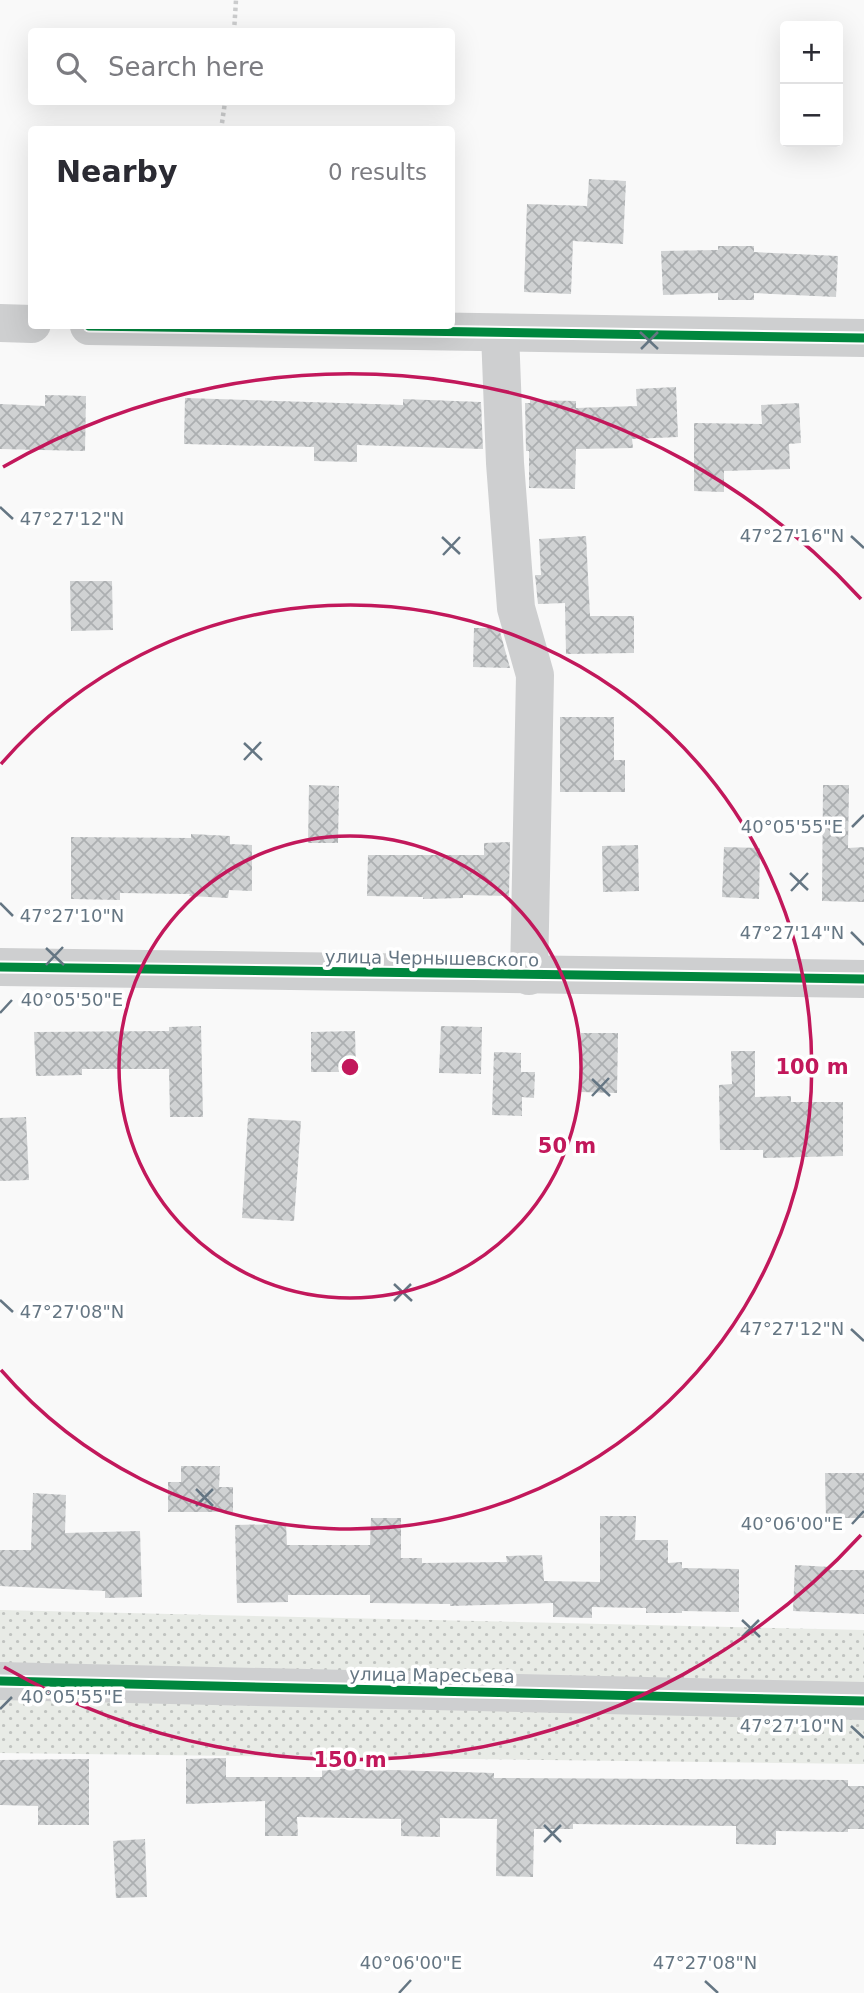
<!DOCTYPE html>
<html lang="en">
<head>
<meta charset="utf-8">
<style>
  body { margin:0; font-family:"DejaVu Sans",sans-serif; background:#f2f2f3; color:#2b2b33 }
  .controls { position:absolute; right:21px; top:21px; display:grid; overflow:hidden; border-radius:7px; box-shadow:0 7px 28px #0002 }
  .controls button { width:63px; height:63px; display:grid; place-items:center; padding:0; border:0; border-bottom:2px solid #e1e1e2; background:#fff; color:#2b2b33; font:35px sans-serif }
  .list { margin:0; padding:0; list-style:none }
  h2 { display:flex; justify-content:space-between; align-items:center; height:91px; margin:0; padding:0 28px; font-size:30px }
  h2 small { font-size:23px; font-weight:400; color:#7c7c81 }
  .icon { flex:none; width:38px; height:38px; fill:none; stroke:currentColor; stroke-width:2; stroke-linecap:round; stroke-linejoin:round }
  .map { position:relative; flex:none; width:864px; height:1993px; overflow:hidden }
  .search { position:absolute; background:#fff; box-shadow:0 7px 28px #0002; left:28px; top:28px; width:427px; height:77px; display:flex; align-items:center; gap:18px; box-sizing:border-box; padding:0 24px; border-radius:7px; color:#7c7c81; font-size:26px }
  .panel { position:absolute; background:#fff; box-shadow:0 7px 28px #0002; left:28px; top:126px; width:427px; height:203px; border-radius:7px }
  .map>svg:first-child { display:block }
</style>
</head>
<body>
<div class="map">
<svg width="864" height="1993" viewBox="0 0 864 1993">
  <defs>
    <pattern id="grass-dots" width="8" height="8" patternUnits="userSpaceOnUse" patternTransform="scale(1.75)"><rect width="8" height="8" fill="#e8ebe6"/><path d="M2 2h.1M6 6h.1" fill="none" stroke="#c0c3c0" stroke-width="1.8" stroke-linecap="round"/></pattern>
    <pattern id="building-cross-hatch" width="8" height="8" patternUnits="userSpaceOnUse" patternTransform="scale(1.75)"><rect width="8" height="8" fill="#d0d2d3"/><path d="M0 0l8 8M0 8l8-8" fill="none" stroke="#acafb1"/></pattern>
  </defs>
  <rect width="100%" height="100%" fill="#f9f9f9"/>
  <polygon fill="url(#grass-dots)" points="0,1610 864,1630 864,1764 0,1753"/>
  <g fill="url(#building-cross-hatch)">
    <polygon points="589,179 626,181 623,244 573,241 571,294 524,292 527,204 587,206"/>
    <polygon points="718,246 754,246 754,252 838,256 836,297 754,293 754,300 718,300 718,293 663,295 661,251 718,250"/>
    <polygon points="676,387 678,437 632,439 633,448 576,449 575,489 529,488 529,451 526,451 525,403 530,403 530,400 576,401 576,408 637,406 636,389"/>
    <polygon points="45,395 86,396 85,451 0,449 0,404 45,406"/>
    <polygon points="185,398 403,405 403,399 481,402 483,449 357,445 357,462 314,461 314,447 184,444"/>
    <polygon points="799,403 801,443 789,444 790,469 724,471 724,492 694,491 694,423 762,424 761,405"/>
    <polygon points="586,536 590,616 634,616 634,653 566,654 565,603 538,604 535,575 541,575 539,539"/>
    <polygon points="70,581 112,581 113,630 71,631"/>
    <polygon points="474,628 499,628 510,668 473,667"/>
    <polygon points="560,717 614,717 614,760 625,760 625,792 560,792"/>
    <polygon points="309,785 339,786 338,843 308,843"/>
    <polygon points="823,785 849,785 848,848 864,847 864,902 822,901"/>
    <polygon points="191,834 230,836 230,844 252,845 252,891 229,890 228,898 189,896 190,894 120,893 120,900 71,899 71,837 191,838"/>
    <polygon points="510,842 509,896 463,895 463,898 423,899 423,897 367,896 368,855 484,855 484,843"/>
    <polygon points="638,845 639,891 603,892 602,846"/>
    <polygon points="724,847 760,848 759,899 722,897"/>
    <polygon points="201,1026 203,1117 170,1117 169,1069 82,1069 82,1075 36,1076 34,1032 169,1031 169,1027"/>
    <polygon points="441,1026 482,1027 481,1074 439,1073"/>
    <polygon points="355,1031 356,1072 311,1072 311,1032"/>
    <polygon points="581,1033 618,1033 617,1093 580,1092"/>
    <polygon points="731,1051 755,1051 755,1097 791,1096 791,1102 843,1102 843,1156 763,1158 763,1150 720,1150 719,1085 732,1084"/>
    <polygon points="494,1052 521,1053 521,1072 535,1072 534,1098 522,1097 522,1116 492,1115"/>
    <polygon points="26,1117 29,1180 0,1181 0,1118"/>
    <polygon points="248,1118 301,1121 294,1221 242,1218"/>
    <polygon points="181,1466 220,1466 219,1487 233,1487 233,1512 168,1512 168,1482 181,1482"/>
    <polygon points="825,1473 864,1473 864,1518 826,1518"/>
    <polygon points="33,1493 66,1495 65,1533 140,1531 142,1597 105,1598 105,1591 0,1586 0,1550 31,1550"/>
    <polygon points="600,1516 636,1516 635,1540 668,1540 668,1563 682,1562 682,1568 739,1569 739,1612 682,1611 682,1613 646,1613 646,1608 592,1607 592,1618 553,1617 553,1603 450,1606 450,1604 370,1603 370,1595 288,1595 288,1602 237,1603 235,1525 286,1524 287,1545 370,1545 371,1518 401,1518 401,1558 422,1558 422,1563 507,1562 506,1556 542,1555 544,1581 600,1582"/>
    <polygon points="795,1565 830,1567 830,1570 864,1570 864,1614 793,1611"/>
    <polygon points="226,1758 226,1777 322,1777 322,1768 494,1773 494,1778 848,1780 848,1786 864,1786 864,1829 848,1829 848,1832 776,1831 776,1845 736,1844 736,1826 573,1824 573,1829 534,1829 533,1877 496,1876 497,1819 440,1818 440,1837 401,1836 401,1819 297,1817 298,1836 265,1836 265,1801 186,1804 186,1759"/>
    <polygon points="89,1759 89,1825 38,1825 38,1806 0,1805 0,1760"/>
    <polygon points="145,1839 147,1897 116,1898 113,1841"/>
  </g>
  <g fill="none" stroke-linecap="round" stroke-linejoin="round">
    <g stroke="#cbcccd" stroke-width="4.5" stroke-dasharray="3.5 3.5" stroke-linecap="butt">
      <polyline points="234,32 236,0"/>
      <polyline points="221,130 225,102"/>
    </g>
    <g stroke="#cecfd0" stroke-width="38">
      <polyline points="0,323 32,324"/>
      <polyline points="89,326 864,338"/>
      <polyline points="500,333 505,463 516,608 535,675 529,976"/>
      <polyline points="0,967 864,979"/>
      <polyline points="0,1681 864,1701"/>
    </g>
    <g stroke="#fff" stroke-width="13">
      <g id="cycleway">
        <polyline points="89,326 864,338"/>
        <polyline points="0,967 864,979"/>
        <polyline points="0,1681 864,1701"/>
      </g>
    </g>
    <use href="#cycleway" stroke="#00873e" stroke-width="9"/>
  </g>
  <path fill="none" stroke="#657683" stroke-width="2.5" d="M640,332L658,349M641,349L658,332M0,507L13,519M851,536L864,548M442,537L460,554M443,555L460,537M244,743L262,760M244,760L261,742M852,827L864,815M790,873L808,890M791,891L808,873M0,903L13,916M851,932L864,945M46,948L64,965M46,965L63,947M0,1013L12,1000M592,1079L610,1096M592,1096L609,1078M394,1284L412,1301M0,1300L13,1312M394,1301L411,1284M851,1329L864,1341M196,1489L213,1506M196,1506L213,1489M852,1524L864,1511M742,1620L760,1637M742,1637L759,1620M0,1709L12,1697M851,1726L864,1738M544,1825L561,1842M544,1842L561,1825M705,1981L718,1993M399,1993L411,1980"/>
  <g fill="none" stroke="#c2185b" stroke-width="3.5">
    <circle cx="350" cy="1067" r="231"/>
    <path d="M1 764A462 462 0 1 1 1 1370"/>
    <path d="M861 1535A693 693 0 0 1 4 1667M3 467A693 693 0 0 1 861 599"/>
  </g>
  <g text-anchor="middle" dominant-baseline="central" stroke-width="7" stroke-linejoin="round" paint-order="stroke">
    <g font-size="18" fill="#657683" stroke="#fff">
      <text transform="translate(432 958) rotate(1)">улица Чернышевского</text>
      <text transform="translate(432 1675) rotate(1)">улица Маресьева</text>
    </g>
  </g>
  <g font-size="18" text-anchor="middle" fill="#657683" stroke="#fff" stroke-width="7" stroke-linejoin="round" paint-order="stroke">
    <text x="72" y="525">47°27'12"N</text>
    <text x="792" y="542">47°27'16"N</text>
    <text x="792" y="833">40°05'55"E</text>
    <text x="72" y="922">47°27'10"N</text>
    <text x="792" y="939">47°27'14"N</text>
    <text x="72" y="1006">40°05'50"E</text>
    <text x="72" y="1318">47°27'08"N</text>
    <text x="792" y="1335">47°27'12"N</text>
    <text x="792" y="1530">40°06'00"E</text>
    <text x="72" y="1703">40°05'55"E</text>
    <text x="792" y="1732">47°27'10"N</text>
    <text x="411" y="1969">40°06'00"E</text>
    <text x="705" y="1969">47°27'08"N</text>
  </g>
  <circle cx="350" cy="1067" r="10" fill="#c2185b" stroke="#fff" stroke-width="3.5"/>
  <g font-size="21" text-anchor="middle" font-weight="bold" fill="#c2185b" stroke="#fff" stroke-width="7" stroke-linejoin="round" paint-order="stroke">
    <text x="812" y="1074">100 m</text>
    <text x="567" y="1153">50 m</text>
    <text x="350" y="1767">150 m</text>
  </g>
</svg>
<div class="controls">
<button>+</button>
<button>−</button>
</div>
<div class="search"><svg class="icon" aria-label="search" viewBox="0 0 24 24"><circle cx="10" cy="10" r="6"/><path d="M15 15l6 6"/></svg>Search here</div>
<section class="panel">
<h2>Nearby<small>0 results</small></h2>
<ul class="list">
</ul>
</section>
</div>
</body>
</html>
